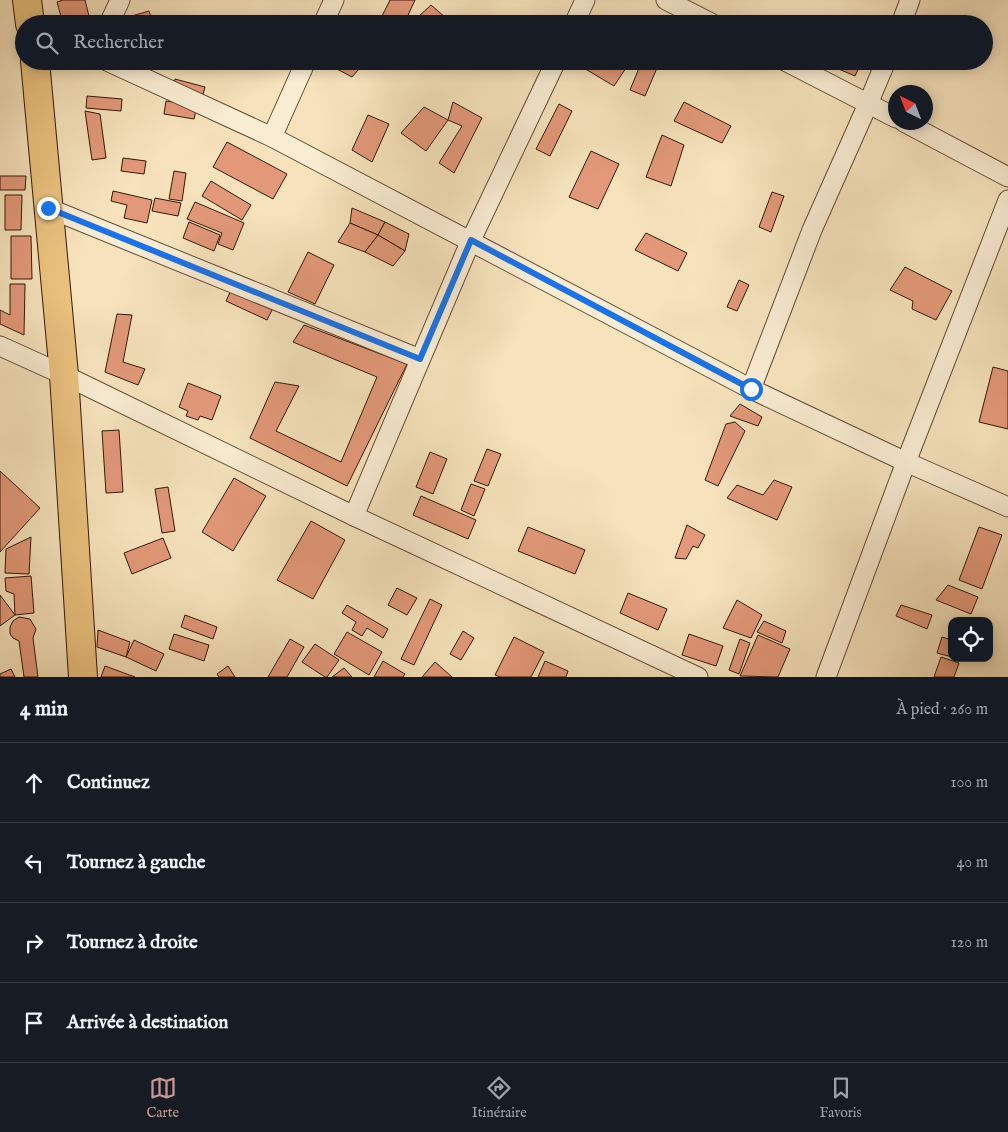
<!DOCTYPE html>
<html lang="fr">
<head>
<meta charset="utf-8">
<style>
  body { margin:0; font-family:"IM FELL English",serif; background:#20242c; color:#f1f3f6 }
  .controls { position:absolute; right:15px; bottom:15px; display:grid; overflow:hidden; border-radius:10px; box-shadow:0 2px 12px #0003 }
  .controls button { width:45px; height:45px; display:grid; place-items:center; padding:0; border:0; border-bottom:1px solid #363941; background:#171b24; color:#f1f3f6; font:25px sans-serif }
  .compass { position:absolute; left:888px; top:85px; width:45px; height:45px; border-radius:50%; background:#171b24; box-shadow:0 2px 12px #0003; rotate:318deg }
  .stop { position:absolute; width:15px; height:15px; margin:-11px; border:4px solid #1a73e8; border-radius:50%; background:#fff }
  .stop.end { background:#1a73e8; border-color:#fff; box-shadow:0 1px 5px #0008 }
  .list { margin:0; padding:0; list-style:none }
  h2 { display:flex; justify-content:space-between; align-items:center; height:65px; margin:0; padding:0 20px; font-size:21px }
  h2 small { font-size:16px; font-weight:400; color:#9ea1a6 }
  .list li { display:grid; grid-template-columns:32px 1fr auto; gap:15px; align-items:center; box-sizing:border-box; height:80px; padding:0 20px; border-top:1px solid #363941 }
  .list b { display:block; font-size:19px; white-space:nowrap }
  .list em { font-size:16px; font-style:normal; color:#9ea1a6 }
  .icon { flex:none; width:28px; height:28px; fill:none; stroke:currentColor; stroke-width:2; stroke-linecap:round; stroke-linejoin:round }
  .map { position:relative; flex:none; width:1008px; height:677px; overflow:hidden }
  .search { position:absolute; background:#171b24; box-shadow:0 2px 12px #0003; left:15px; right:15px; top:15px; height:55px; display:flex; align-items:center; gap:12px; box-sizing:border-box; padding:0 18px; border-radius:28px; color:#9ea1a6; font-size:19px }
  .sheet { height:385px; background:#171b24 }
  nav { display:flex; justify-content:space-around; align-items:center; box-sizing:border-box; height:70px; border-top:1px solid #363941; background:#171b24; font-size:14px; color:#9ea1a6 }
  nav a { display:grid; justify-items:center; gap:2px }
  nav .on { color:#c59692 }
  .map>svg:first-child { display:block }
</style>
</head>
<body>
<div class="map">
<svg width="1008" height="677" viewBox="0 0 1008 677">
  <rect width="100%" height="100%" fill="#f6e3bc"/>
  <filter id="stains"><feTurbulence type="fractalNoise" baseFrequency=".004" numOctaves="4"/><feColorMatrix values="0 0 0 0 .2 0 0 0 0 .09 0 0 0 0 .02 0 0 0 .5 -.17"/></filter>
  <radialGradient id="worn" r=".72"><stop offset=".6" stop-color="#630" stop-opacity="0"/><stop offset="1" stop-color="#630" stop-opacity=".3"/></radialGradient>
  <g fill="#e39979" stroke="#381606">
    <polygon points="63,0 85,0 91,24 63,24 57,2"/>
    <polygon points="390,0 415,0 404,24 397,24 381,18"/>
    <polygon points="431,5 453,24 424,24 417,18"/>
    <polygon points="149,11 153,23 120,24 118,20"/>
    <polygon points="322,61 366,61 352,77"/>
    <polygon points="578,61 614,61 626,68 614,86 577,64"/>
    <polygon points="642,61 660,61 645,96 630,90"/>
    <polygon points="837,61 862,61 855,76 834,67"/>
    <polygon points="175,79 205,87 202,98 172,90"/>
    <polygon points="87,96 122,99 121,111 86,108"/>
    <polygon points="166,101 197,106 194,119 164,114"/>
    <polygon points="453,102 482,118 454,173 439,163 462,126 448,120"/>
    <polygon points="684,102 731,126 722,143 674,121"/>
    <polygon points="559,104 572,111 550,156 536,149"/>
    <polygon points="424,107 448,120 426,151 401,133"/>
    <polygon points="85,111 100,114 106,158 92,160"/>
    <polygon points="368,115 389,124 372,162 352,150"/>
    <polygon points="662,135 684,145 671,186 646,177"/>
    <polygon points="227,142 287,174 273,199 213,167"/>
    <polygon points="591,151 619,164 598,209 569,197"/>
    <polygon points="123,158 146,161 144,174 121,171"/>
    <polygon points="174,171 186,173 182,201 169,199"/>
    <polygon points="0,176 26,176 25,190 0,190"/>
    <polygon points="211,181 251,205 242,220 202,196"/>
    <polygon points="113,191 152,200 147,223 124,218 127,205 111,201"/>
    <polygon points="772,192 784,196 771,232 759,227"/>
    <polygon points="5,195 22,195 21,230 5,230"/>
    <polygon points="155,198 181,203 178,216 152,211"/>
    <polygon points="195,202 244,223 233,250 218,244 222,233 187,219"/>
    <polygon points="352,208 385,222 378,235 350,223"/>
    <polygon points="189,222 220,235 214,251 183,238"/>
    <polygon points="385,222 409,234 405,251 378,235"/>
    <polygon points="350,223 378,235 365,252 338,242"/>
    <polygon points="646,233 687,253 678,271 635,250"/>
    <polygon points="378,235 405,251 393,266 365,252"/>
    <polygon points="11,236 31,236 32,279 11,279"/>
    <polygon points="308,252 334,265 315,304 288,292"/>
    <polygon points="905,267 952,291 936,320 912,309 913,301 890,290"/>
    <polygon points="739,280 749,285 737,311 727,307"/>
    <polygon points="10,284 25,284 24,335 0,324 0,310 10,315"/>
    <polygon points="232,288 273,308 267,320 226,301"/>
    <polygon points="117,314 132,315 123,362 145,369 138,385 105,372"/>
    <polygon points="304,325 407,364 347,486 250,438 275,382 299,386 276,431 341,462 377,377 293,342"/>
    <polygon points="993,367 1008,371 1008,429 979,422"/>
    <polygon points="188,383 221,396 212,420 200,416 198,420 186,416 188,411 179,407"/>
    <polygon points="740,404 762,417 758,426 730,416"/>
    <polygon points="735,422 745,431 718,486 705,480 726,424"/>
    <polygon points="119,430 123,492 106,493 102,431"/>
    <polygon points="487,449 501,454 488,486 474,481"/>
    <polygon points="430,452 447,459 433,494 416,487"/>
    <polygon points="0,471 40,508 0,552"/>
    <polygon points="234,478 266,496 233,551 202,532"/>
    <polygon points="774,480 792,487 777,520 727,498 737,485 763,495"/>
    <polygon points="471,484 485,489 474,516 461,510"/>
    <polygon points="168,487 175,531 162,533 155,489"/>
    <polygon points="421,496 476,520 468,539 413,515"/>
    <polygon points="311,521 345,540 313,599 277,580"/>
    <polygon points="687,525 705,535 698,548 693,546 686,559 675,558"/>
    <polygon points="528,527 585,550 575,574 518,551"/>
    <polygon points="979,527 1002,535 982,589 959,580"/>
    <polygon points="31,537 29,574 5,573 6,549"/>
    <polygon points="163,538 171,558 132,574 124,553"/>
    <polygon points="31,576 34,613 15,615 14,594 6,591 5,578"/>
    <polygon points="948,585 978,597 971,614 936,600"/>
    <polygon points="397,588 417,598 407,615 388,605"/>
    <polygon points="628,593 667,609 658,630 620,613"/>
    <polygon points="0,595 15,615 0,626"/>
    <polygon points="430,599 442,605 414,665 401,659"/>
    <polygon points="737,600 762,615 751,638 723,628"/>
    <polygon points="347,605 388,629 383,638 367,628 362,636 352,630 356,622 342,613"/>
    <polygon points="901,605 932,615 927,629 896,616"/>
    <polygon points="185,615 217,627 213,639 181,627"/>
    <polygon points="19,617 30,619 36,629 33,638 38,677 24,677 19,641 13,638 10,634 10,627 13,621"/>
    <polygon points="764,621 786,631 782,643 757,632"/>
    <polygon points="98,630 130,642 126,657 97,647"/>
    <polygon points="463,631 474,638 461,660 450,654"/>
    <polygon points="347,632 382,652 369,675 334,654"/>
    <polygon points="174,634 209,645 204,661 169,649"/>
    <polygon points="689,634 723,646 716,666 682,655"/>
    <polygon points="758,635 790,649 778,677 740,676"/>
    <polygon points="514,637 544,652 531,677 500,677 495,675"/>
    <polygon points="942,637 952,640 952,657 937,653"/>
    <polygon points="290,639 304,647 287,677 268,677"/>
    <polygon points="740,639 750,643 739,674 729,670"/>
    <polygon points="134,640 164,654 156,671 126,657"/>
    <polygon points="315,644 339,660 327,677 325,677 302,662"/>
    <polygon points="941,657 959,663 954,677 934,677"/>
    <polygon points="383,661 405,674 403,677 374,677"/>
    <polygon points="545,661 568,671 566,677 538,677"/>
    <polygon points="435,662 452,677 422,677"/>
    <polygon points="105,666 135,677 101,677"/>
    <polygon points="228,666 235,677 219,677 217,674"/>
    <polygon points="344,668 352,677 332,677"/>
    <polygon points="11,669 15,677 0,677 0,674"/>
  </g>
  <g fill="none" stroke-linecap="round" stroke-linejoin="round">
    <g stroke="#684934" stroke-width="21">
      <g id="street">
        <polyline points="666,0 713,24"/>
        <polyline points="109,24 120,0"/>
        <polyline points="323,24 334,0"/>
        <polyline points="574,24 585,0"/>
        <polyline points="901,24 910,0"/>
        <polyline points="107,61 272,137 751,389 906,462 1008,507"/>
        <polyline points="785,61 896,118"/>
        <polyline points="904,122 1008,177"/>
        <polyline points="272,137 306,61"/>
        <polyline points="48,208 420,359"/>
        <polyline points="0,346 64,375 354,516 698,677"/>
        <polyline points="751,389 812,230 868,104 886,61"/>
        <polyline points="354,516 471,240 556,61"/>
        <polyline points="826,677 906,462 1008,200"/>
      </g>
    </g>
    <g stroke="#381606" stroke-width="30">
      <g id="primary">
        <polyline points="27,0 30,24"/>
        <polyline points="35,61 64,375 83,677"/>
      </g>
    </g>
    <use href="#street" stroke="#f9edd3" stroke-width="19"/>
    <use href="#primary" stroke="#ebc27e" stroke-width="28"/>
  </g>
  <g fill="none" stroke-linecap="round" stroke-linejoin="round">
    <polyline stroke="#1a73e8" stroke-width="6" points="48,208 420,359 471,240 751,389"/>
  </g>
  <rect width="100%" height="100%" filter="url(#stains)"/>
  <rect width="100%" height="100%" fill="url(#worn)"/>
</svg>
<div class="controls">
<button><svg class="icon" aria-label="locate" viewBox="0 0 24 24"><circle cx="12" cy="12" r="6"/><path d="M12 2v4M12 18v4M2 12h4M18 12h4"/></svg></button>
</div>
<svg class="compass" viewBox="-18 -18 36 36"><path d="M0-13l5 13h-10z" fill="#e53935"/><path d="M0 13l5-13h-10z" fill="#9ea1a6"/></svg>
<div class="stop" style="left:751px;top:389px"></div>
<div class="stop end" style="left:48px;top:208px"></div>
<div class="search"><svg class="icon" aria-label="search" viewBox="0 0 24 24"><circle cx="10" cy="10" r="6"/><path d="M15 15l6 6"/></svg>Rechercher</div>
</div>
<section class="sheet">
<h2>4 min<small>À pied · 260 m</small></h2>
<ul class="list">
<li><svg class="icon" aria-label="ahead" viewBox="0 0 24 24"><path d="M12 20V5M6 11l6-6 6 6"/></svg><div><b>Continuez</b></div><em>100 m</em></li>
<li><svg class="icon" aria-label="left" viewBox="0 0 24 24"><path d="M17 20v-9H6M10 6l-5 5 5 5"/></svg><div><b>Tournez à gauche</b></div><em>40 m</em></li>
<li><svg class="icon" aria-label="right" viewBox="0 0 24 24"><path d="M7 20v-9h11M14 6l5 5-5 5"/></svg><div><b>Tournez à droite</b></div><em>120 m</em></li>
<li><svg class="icon" aria-label="arrive" viewBox="0 0 24 24"><path d="M6 21V4h12l-3 4 3 4H6"/></svg><div><b>Arrivée à destination</b></div></li>
</ul>
</section>
<nav>
<a class="on"><svg class="icon" aria-label="map" viewBox="0 0 24 24"><path d="M3 6l6-2 6 2 6-2v14l-6 2-6-2-6 2zM9 4v14M15 6v14"/></svg>Carte</a>
<a><svg class="icon" aria-label="directions" viewBox="0 0 24 24"><path d="M12 3l9 9-9 9-9-9zM9 14v-3h6M13 9l2 2-2 2"/></svg>Itinéraire</a>
<a><svg class="icon" aria-label="saved" viewBox="0 0 24 24"><path d="M7 4h10v16l-5-4-5 4z"/></svg>Favoris</a>
</nav>
</body>
</html>
